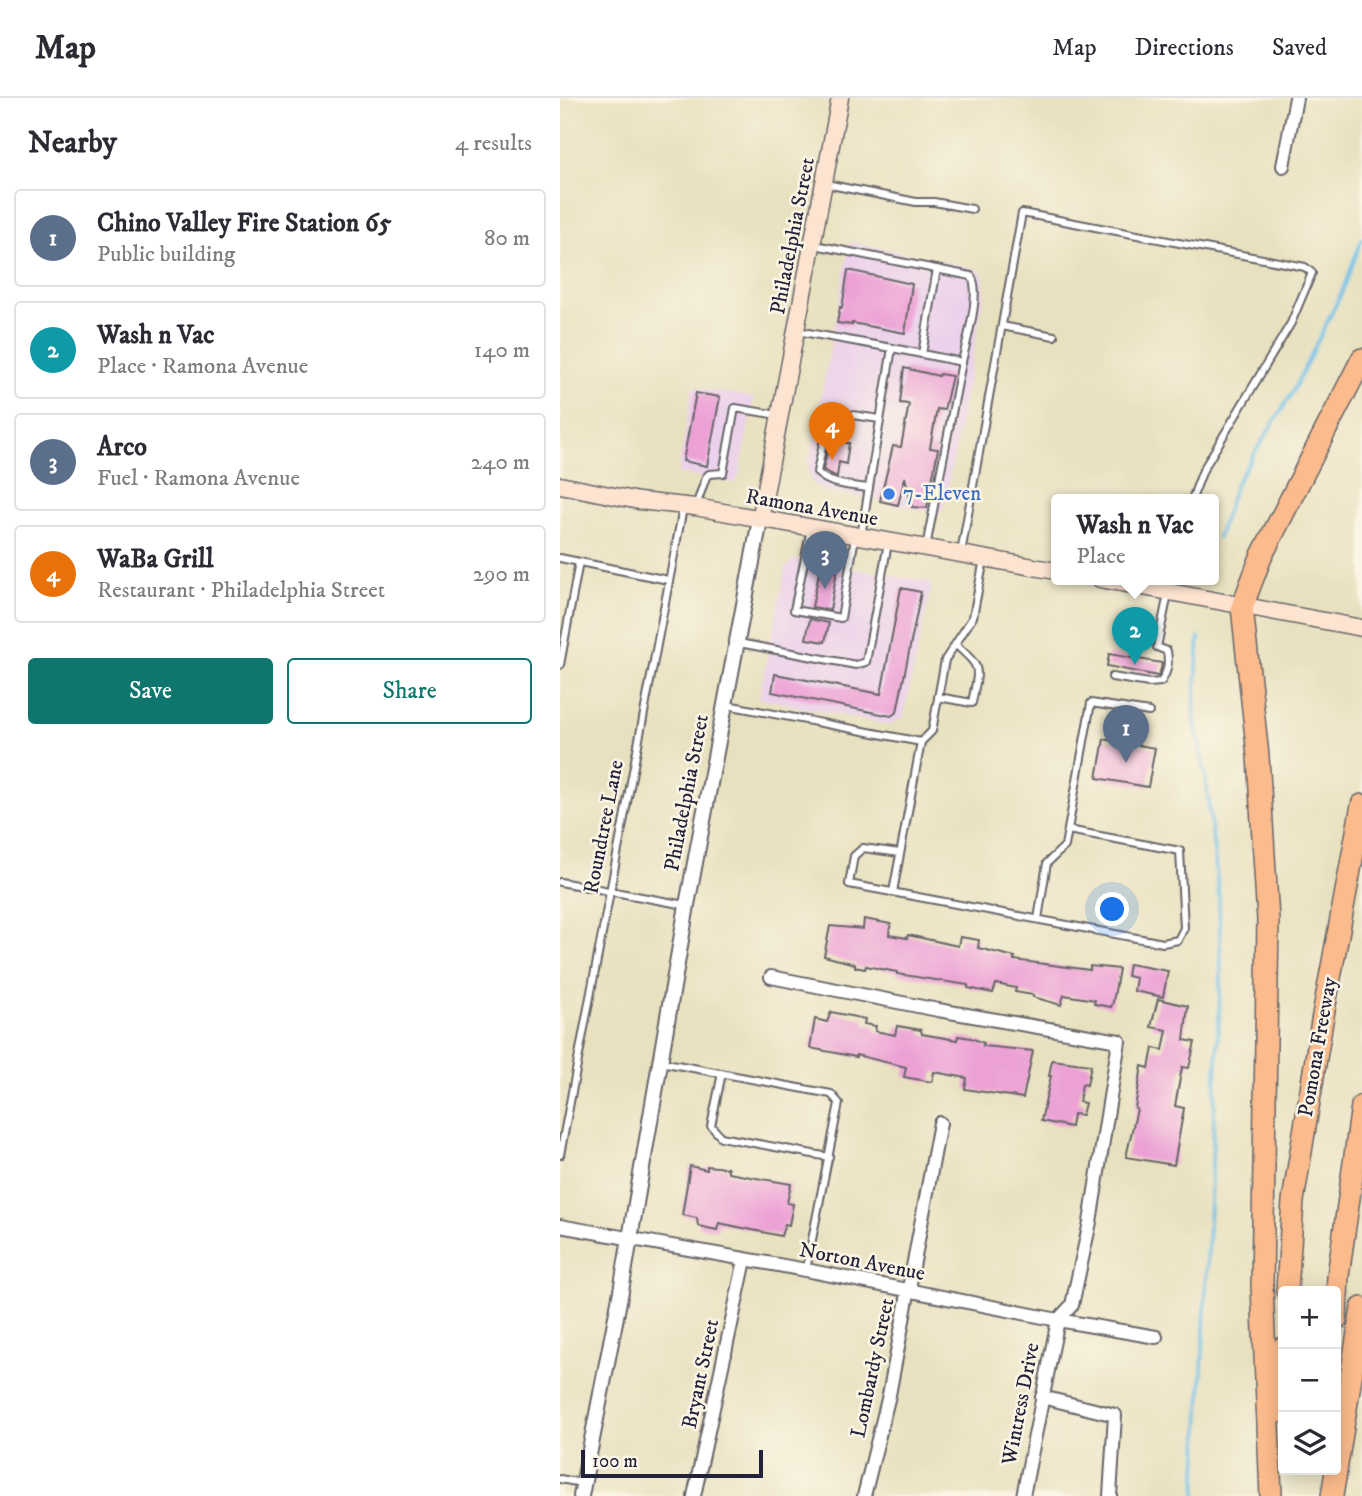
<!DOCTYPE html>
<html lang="en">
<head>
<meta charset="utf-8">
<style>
  body { margin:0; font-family:"IM FELL DW Pica",serif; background:#f2f2f3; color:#2b2b33 }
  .controls { position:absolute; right:21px; bottom:21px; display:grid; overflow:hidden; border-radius:7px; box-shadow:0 4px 18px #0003 }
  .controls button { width:63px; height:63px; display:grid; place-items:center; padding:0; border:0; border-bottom:2px solid #e1e1e2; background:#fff; color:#2b2b33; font:35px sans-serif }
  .scale { position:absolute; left:21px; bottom:18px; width:182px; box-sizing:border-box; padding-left:7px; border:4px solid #22223b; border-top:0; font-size:19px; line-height:24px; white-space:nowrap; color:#22223b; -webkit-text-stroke:5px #fcf5e5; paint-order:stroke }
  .you { position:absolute; left:553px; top:812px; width:24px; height:24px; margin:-18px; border:5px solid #fff; border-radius:50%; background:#1a73e8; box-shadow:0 0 0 10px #1a73e833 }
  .badge { display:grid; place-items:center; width:46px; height:46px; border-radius:50%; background:#0f766e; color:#fff; font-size:23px; font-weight:700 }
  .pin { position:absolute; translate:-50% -58px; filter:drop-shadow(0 2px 4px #0008) }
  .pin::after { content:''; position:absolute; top:37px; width:24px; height:21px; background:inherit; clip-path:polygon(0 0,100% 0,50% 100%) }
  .popup { position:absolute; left:491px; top:396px; width:168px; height:91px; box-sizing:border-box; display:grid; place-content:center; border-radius:7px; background:#fff; filter:drop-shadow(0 2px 5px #0005); font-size:23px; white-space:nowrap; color:#7c7c81 }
  .popup b { font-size:26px; color:#2b2b33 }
  .popup::after { content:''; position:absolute; left:50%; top:100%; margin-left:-14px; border:14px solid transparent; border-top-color:#fff }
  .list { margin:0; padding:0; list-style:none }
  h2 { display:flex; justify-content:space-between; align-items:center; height:91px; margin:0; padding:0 28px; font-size:30px }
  h2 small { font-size:23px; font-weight:400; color:#7c7c81 }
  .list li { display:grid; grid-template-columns:46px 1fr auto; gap:21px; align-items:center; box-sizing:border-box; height:98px; margin:0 14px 14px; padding:0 14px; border:2px solid #e1e1e2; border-radius:7px }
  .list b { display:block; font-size:26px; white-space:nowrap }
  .list p { margin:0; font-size:23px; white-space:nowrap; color:#7c7c81 }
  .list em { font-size:23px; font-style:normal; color:#7c7c81 }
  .actions { display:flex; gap:14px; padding:21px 28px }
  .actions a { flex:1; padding:16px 0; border:2px solid #0f766e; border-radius:7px; text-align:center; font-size:24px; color:#0f766e }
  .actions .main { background:#0f766e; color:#fff }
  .icon { flex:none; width:38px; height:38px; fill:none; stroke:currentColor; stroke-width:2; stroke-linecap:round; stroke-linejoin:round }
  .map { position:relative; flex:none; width:802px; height:1398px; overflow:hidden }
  header { display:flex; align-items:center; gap:42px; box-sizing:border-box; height:98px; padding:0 35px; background:#fff; border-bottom:2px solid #e1e1e2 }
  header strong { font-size:33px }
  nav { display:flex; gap:38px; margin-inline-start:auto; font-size:24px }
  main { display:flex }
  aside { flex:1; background:#fff }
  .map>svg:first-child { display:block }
</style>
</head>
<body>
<header>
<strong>Map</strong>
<nav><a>Map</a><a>Directions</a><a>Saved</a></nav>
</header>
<main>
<aside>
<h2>Nearby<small>4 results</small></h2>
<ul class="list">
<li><span class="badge" style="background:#5c6f8a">1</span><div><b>Chino Valley Fire Station 65</b><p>Public building</p></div><em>80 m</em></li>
<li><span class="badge" style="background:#0f9aa8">2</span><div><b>Wash n Vac</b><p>Place · Ramona Avenue</p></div><em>140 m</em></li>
<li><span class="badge" style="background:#5c6f8a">3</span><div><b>Arco</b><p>Fuel · Ramona Avenue</p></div><em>240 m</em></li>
<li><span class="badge" style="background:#e8710a">4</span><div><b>WaBa Grill</b><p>Restaurant · Philadelphia Street</p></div><em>290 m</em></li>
</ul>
<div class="actions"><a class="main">Save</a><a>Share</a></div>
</aside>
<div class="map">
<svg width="802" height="1398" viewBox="0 0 802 1398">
  <rect width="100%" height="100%" fill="#fcf5e5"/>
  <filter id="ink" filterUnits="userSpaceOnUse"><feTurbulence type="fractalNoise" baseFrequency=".0143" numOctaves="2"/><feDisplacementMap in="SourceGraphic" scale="14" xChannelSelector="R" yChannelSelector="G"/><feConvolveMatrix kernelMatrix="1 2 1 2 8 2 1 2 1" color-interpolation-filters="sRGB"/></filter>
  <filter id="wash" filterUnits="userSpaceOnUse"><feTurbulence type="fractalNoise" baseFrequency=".00686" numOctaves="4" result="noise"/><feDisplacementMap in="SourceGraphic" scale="28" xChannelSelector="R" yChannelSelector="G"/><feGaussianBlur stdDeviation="1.57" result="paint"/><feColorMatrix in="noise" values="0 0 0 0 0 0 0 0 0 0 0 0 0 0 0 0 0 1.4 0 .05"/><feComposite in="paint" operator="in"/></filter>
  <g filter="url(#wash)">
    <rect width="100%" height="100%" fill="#e8e1bf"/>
    <g fill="#ebd1eb">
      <polygon points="290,144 409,169 418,172 424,179 424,195 414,251 384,408 379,414 266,393 255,387 250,379 248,370"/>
      <polygon points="133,289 194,300 181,369 178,380 173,385 118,375"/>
      <polygon points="235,461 363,483 372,486 343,620 329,627 199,600 226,469"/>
    </g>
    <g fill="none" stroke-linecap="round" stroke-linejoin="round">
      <g stroke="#6dc0e9" stroke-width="3.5">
        <polyline points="658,439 676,385 731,297 782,194 802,141"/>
        <polyline points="636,1398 661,875 659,799 646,681 634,619 639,539"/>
      </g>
    </g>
    <g id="blocks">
      <g fill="#eca1d5">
        <polygon points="288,172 352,186 345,235 292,225 292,227 277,225 280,209 282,210"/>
        <polygon points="344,270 379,278 380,276 392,278 384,312 377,311 370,350 378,351 367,410 352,409 345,379 338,407 320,403 333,348 341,349 349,306 340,305"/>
        <polygon points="136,295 160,299 147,368 123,363"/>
        <polygon points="273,327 289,330 286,345 289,345 286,366 279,364 277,379 263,372"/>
        <polygon points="260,470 277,473 270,512 252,509"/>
        <polygon points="341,490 361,494 337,614 331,618 212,594 215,576 321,596"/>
        <polygon points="250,521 269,525 265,544 246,541"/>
        <polygon points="549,556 602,565 601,571 598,578 547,568"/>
        <polygon points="544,641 595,650 588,689 537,680"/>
        <polygon points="304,821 331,826 329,837 347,840 348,837 398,848 400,839 419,842 418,850 455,859 454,862 530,872 530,868 559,871 553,904 551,909 534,906 535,902 504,897 501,907 473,899 473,897 455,894 456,890 436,886 433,895 408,890 408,887 337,876 337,874 306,868 305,871 295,869 295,866 264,858 270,828 303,831"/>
        <polygon points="569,866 608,873 603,899 574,893 576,880 567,878"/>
        <polygon points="598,901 628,908 624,942 635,944 629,970 622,969 615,1008 624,1010 614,1067 566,1059 577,1011 575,1010 582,968 589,970 593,950 603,952 607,932 591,929"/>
        <polygon points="271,914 305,921 304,926 316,928 315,933 335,937 337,928 361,932 362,936 397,942 398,938 411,940 424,945 423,948 473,953 463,1000 405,991 407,980 374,974 372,984 344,979 346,969 296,957 296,959 250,950 255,921 267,924"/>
        <polygon points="492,962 531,967 527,987 522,986 519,1004 525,1005 522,1017 513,1016 511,1029 481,1023 491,978 489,978"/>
        <polygon points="130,1068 147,1072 147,1068 168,1070 168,1075 231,1086 227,1105 233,1106 229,1127 225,1126 221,1138 159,1125 157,1132 138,1128 137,1120 122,1117"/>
      </g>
    </g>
  </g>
  <g filter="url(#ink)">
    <use href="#blocks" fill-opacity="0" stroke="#676569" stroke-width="2"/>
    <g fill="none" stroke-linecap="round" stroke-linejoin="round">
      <g stroke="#676569" stroke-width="10">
        <g id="service">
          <polyline points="266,86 356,104 374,104 412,111"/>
          <path d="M255,147L411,178C422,194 406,244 402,264L332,250"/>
          <polyline points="442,228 494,238"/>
          <polyline points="237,233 332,250 301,438"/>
          <polyline points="362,256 377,171"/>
          <path d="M309,390C293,388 267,387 257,374L269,317L278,315L320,321"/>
          <polyline points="136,408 146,379 149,376 163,375 175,310 218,317"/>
          <polyline points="251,431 234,512 281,520 295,439"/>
          <polyline points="366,449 402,264"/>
          <polyline points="401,455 462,115 745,169 752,175 731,225 643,372 632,401"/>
          <polyline points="0,460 108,482"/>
          <polyline points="179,545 296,567 306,564 328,445"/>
          <polyline points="0,567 19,464"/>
          <path d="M552,579L589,585L601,584C608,573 609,565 607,553L597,549L608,496"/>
          <path d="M378,599L412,605C418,570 424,571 396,547"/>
          <polyline points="167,607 361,644"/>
          <polyline points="340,755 303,750 294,758 289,786 603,845 618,842 624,830 620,753 508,732"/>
          <polyline points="0,784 125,807"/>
          <polyline points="333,794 361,644 372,633 385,562 413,519 424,461"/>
          <polyline points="478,821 487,765 505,748 531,605 589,614"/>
          <polyline points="101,964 271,996 279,1005 246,1172"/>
          <polyline points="162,975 151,1028 161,1039 269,1059"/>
          <polyline points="0,1057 123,410"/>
          <polyline points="0,1381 22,1385"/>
        </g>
      </g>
      <g stroke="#676569" stroke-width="16">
        <g id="minor">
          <polyline points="723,68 736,0"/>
          <polyline points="211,879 378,912 559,943 530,1124 512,1207 498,1222 463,1398"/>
          <polyline points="0,1128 246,1172 498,1222 596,1239"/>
          <polyline points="482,1299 555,1317 550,1398"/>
          <polyline points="134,1398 185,1162"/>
          <polyline points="304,1398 329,1297 380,1025"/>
        </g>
      </g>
      <g stroke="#676569" stroke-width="18">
        <polyline id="tertiary" points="21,1398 61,1193 127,807 200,422"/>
      </g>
      <g stroke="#676569" stroke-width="19">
        <g id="secondary">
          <polyline points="0,387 79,403 135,409 496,473"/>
          <polyline points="200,422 280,0"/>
          <polyline points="540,481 802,530"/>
        </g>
      </g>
      <g stroke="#676569" stroke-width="24">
        <g id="motorway">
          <polyline points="727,1193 733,1103 762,923 802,707"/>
          <polyline points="776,1222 778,1178 802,1008"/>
          <polyline points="719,1314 723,1250"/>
          <polyline points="711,1398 702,1188 708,822 698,658 682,509 701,459 802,261"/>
          <polyline points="772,1398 802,1210"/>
        </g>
      </g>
      <use href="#service" stroke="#fff" stroke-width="6"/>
      <use href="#minor" stroke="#fff" stroke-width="12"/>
      <use href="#tertiary" stroke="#fff" stroke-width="14"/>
      <use href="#secondary" stroke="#fde4d1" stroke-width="16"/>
      <use href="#motorway" stroke="#fbbb8c" stroke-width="21"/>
    </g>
  </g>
  <circle fill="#3f7fe0" stroke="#fcf5e5" stroke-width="2.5" cx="329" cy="396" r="7"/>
  <g text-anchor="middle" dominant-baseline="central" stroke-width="5" stroke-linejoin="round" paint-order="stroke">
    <g font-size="21" fill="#22223b" stroke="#fcf5e5">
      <text transform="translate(233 138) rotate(-79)">Philadelphia Street</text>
      <text transform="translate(252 410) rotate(10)">Ramona Avenue</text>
      <text transform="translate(127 695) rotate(-79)">Philadelphia Street</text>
      <text transform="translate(44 729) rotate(-79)">Roundtree Lane</text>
      <text transform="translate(758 949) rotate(-80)">Pomona Freeway</text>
      <text transform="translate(302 1164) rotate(11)">Norton Avenue</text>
      <text transform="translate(313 1270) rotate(-78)">Lombardy Street</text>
      <text transform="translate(141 1276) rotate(-78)">Bryant Street</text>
      <text transform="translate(461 1306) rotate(-79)">Wintress Drive</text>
    </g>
    <g font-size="21" fill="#366cbe" stroke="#fcf5e5" text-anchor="start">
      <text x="343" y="396">7-Eleven</text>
    </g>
  </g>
</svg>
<div class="controls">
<button>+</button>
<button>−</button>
<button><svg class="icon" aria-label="layers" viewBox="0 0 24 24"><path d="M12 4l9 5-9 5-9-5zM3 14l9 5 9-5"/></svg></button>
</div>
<div class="scale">100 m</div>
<div class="you"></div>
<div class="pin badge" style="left:566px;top:665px;background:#5c6f8a">1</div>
<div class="pin badge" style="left:575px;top:567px;background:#0f9aa8">2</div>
<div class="popup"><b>Wash n Vac</b>Place</div>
<div class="pin badge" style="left:265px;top:491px;background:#5c6f8a">3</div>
<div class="pin badge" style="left:272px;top:362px;background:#e8710a">4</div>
</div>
</main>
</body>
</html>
